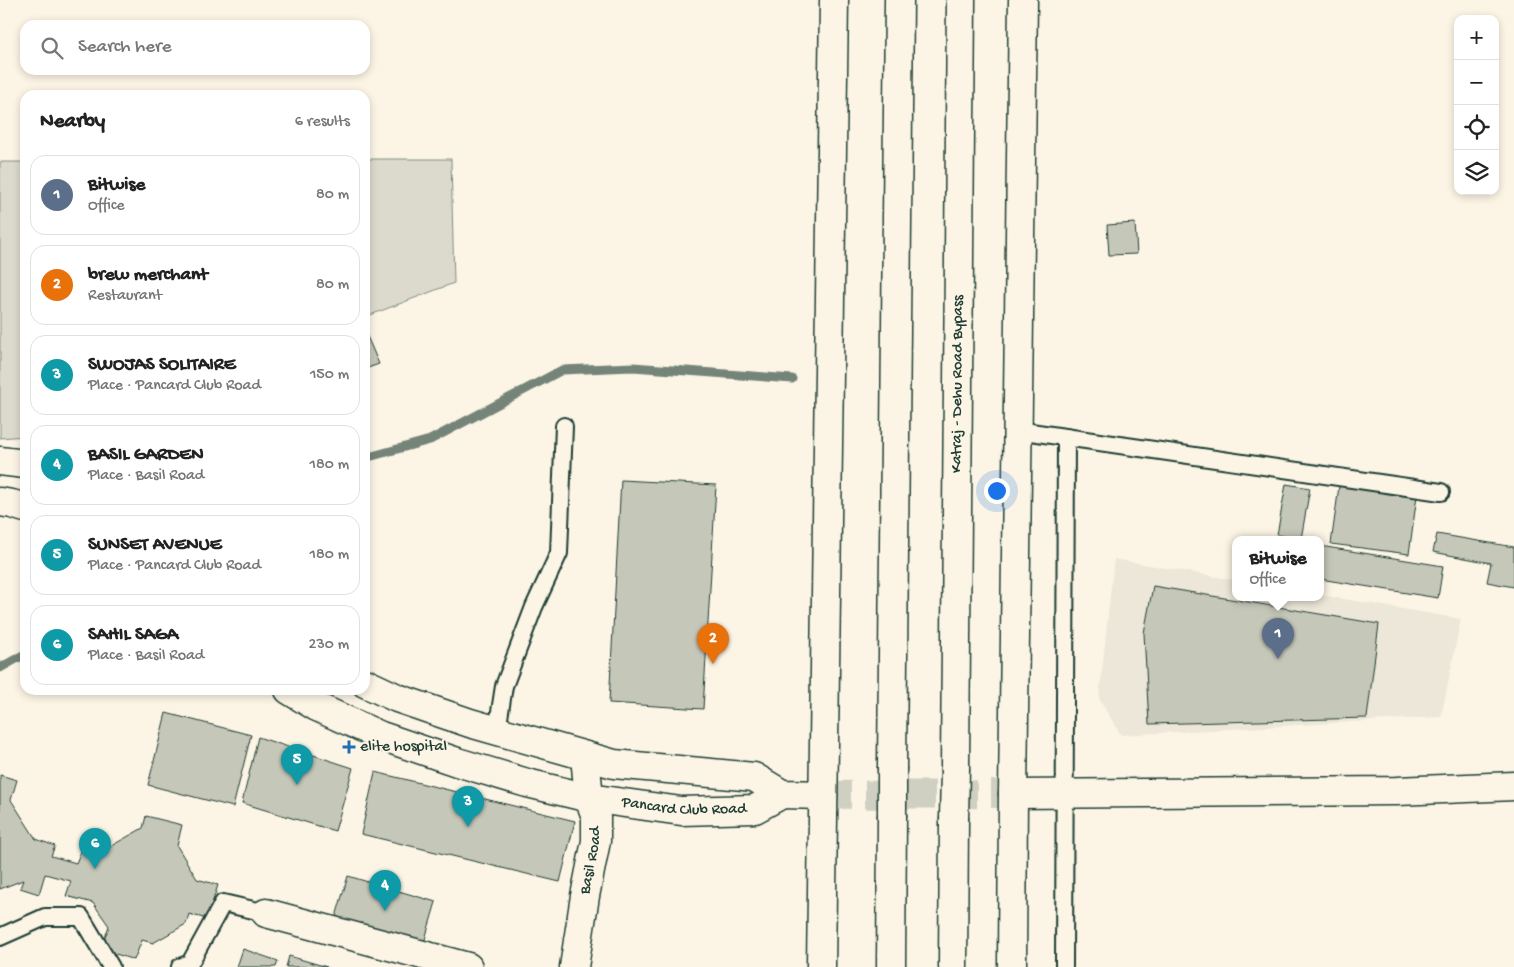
<!DOCTYPE html>
<html lang="en">
<head>
<meta charset="utf-8">
<style>
  body { margin:0; font-family:"Gochi Hand",sans-serif; background:#f2f2f2; color:#222 }
  .controls { position:absolute; right:15px; top:15px; display:grid; overflow:hidden; border-radius:10px; box-shadow:0 2px 8px #0003 }
  .controls button { width:45px; height:45px; display:grid; place-items:center; padding:0; border:0; border-bottom:1px solid #e0e0e0; background:#fff; color:#222; font:25px sans-serif }
  .you { position:absolute; left:996px; top:490px; width:18px; height:18px; margin:-12px; border:4px solid #fff; border-radius:50%; background:#1a73e8; box-shadow:0 0 0 8px #1a73e833 }
  .badge { display:grid; place-items:center; width:32px; height:32px; border-radius:50%; background:#b45309; color:#fff; font-size:16px; font-weight:700 }
  .pin { position:absolute; translate:-50% -41px; filter:drop-shadow(0 1px 2px #0008) }
  .pin::after { content:''; position:absolute; top:26px; width:18px; height:15px; background:inherit; clip-path:polygon(0 0,100% 0,50% 100%) }
  .popup { position:absolute; left:1232px; top:536px; width:92px; height:65px; box-sizing:border-box; display:grid; place-content:center; border-radius:10px; background:#fff; filter:drop-shadow(0 1px 4px #0005); font-size:16px; white-space:nowrap; color:#767676 }
  .popup b { font-size:19px; color:#222 }
  .popup::after { content:''; position:absolute; left:50%; top:100%; margin-left:-10px; border:10px solid transparent; border-top-color:#fff }
  .list { margin:0; padding:0; list-style:none }
  h2 { display:flex; justify-content:space-between; align-items:center; height:65px; margin:0; padding:0 20px; font-size:21px }
  h2 small { font-size:16px; font-weight:400; color:#767676 }
  .list li { display:grid; grid-template-columns:32px 1fr auto; gap:15px; align-items:center; box-sizing:border-box; height:80px; margin:0 10px 10px; padding:0 10px; border:1px solid #e0e0e0; border-radius:15px }
  .list b { display:block; font-size:19px; white-space:nowrap }
  .list p { margin:0; font-size:16px; white-space:nowrap; color:#767676 }
  .list em { font-size:16px; font-style:normal; color:#767676 }
  .icon { flex:none; width:28px; height:28px; fill:none; stroke:currentColor; stroke-width:2; stroke-linecap:round; stroke-linejoin:round }
  .map { position:relative; flex:none; width:1514px; height:967px; overflow:hidden }
  .search { position:absolute; background:#fff; box-shadow:0 2px 8px #0003; left:20px; top:20px; width:350px; height:55px; display:flex; align-items:center; gap:12px; box-sizing:border-box; padding:0 18px; border-radius:15px; color:#767676; font-size:19px }
  .panel { position:absolute; background:#fff; box-shadow:0 2px 8px #0003; left:20px; top:90px; width:350px; height:605px; border-radius:15px }
  .map>svg:first-child { display:block }
</style>
</head>
<body>
<div class="map">
<svg width="1514" height="967" viewBox="0 0 1514 967">
  <rect width="100%" height="100%" fill="#fcf5e5"/>
  <filter id="ink" filterUnits="userSpaceOnUse"><feTurbulence type="fractalNoise" baseFrequency=".02" numOctaves="2"/><feDisplacementMap in="SourceGraphic" scale="10" xChannelSelector="R" yChannelSelector="G"/><feConvolveMatrix kernelMatrix="1 2 1 2 8 2 1 2 1" color-interpolation-filters="sRGB"/></filter>
  <g filter="url(#ink)">
    <polygon fill="#ece7d8" points="1114,559 1235,580 1236,598 1320,598 1321,595 1461,619 1441,717 1121,735 1099,699"/>
    <g fill="#dcdacc" stroke="#7e8c80">
      <polygon points="365,159 451,159 454,283 365,317"/>
      <polygon points="0,162 25,162 25,436 0,438"/>
    </g>
    <g fill="none" stroke-linecap="round" stroke-linejoin="round">
      <g stroke="#758479" stroke-width="9">
        <polyline points="365,458 430,440 562,370 633,367 792,379"/>
        <polyline points="0,668 25,654"/>
      </g>
    </g>
    <g fill="#c5c7b9" stroke="#1f3d34">
      <polygon points="1135,223 1137,254 1109,255 1107,225"/>
      <polygon points="365,334 366,334 379,364 365,369"/>
      <polygon points="621,480 716,485 703,709 609,703"/>
      <polygon points="1286,484 1310,488 1301,539 1277,535"/>
      <polygon points="1339,486 1417,496 1409,554 1331,544"/>
      <polygon points="1437,534 1514,547 1514,587 1487,582 1491,563 1433,552"/>
      <polygon points="1320,546 1443,566 1438,598 1320,579"/>
      <polygon points="1153,586 1379,624 1367,718 1149,724 1144,633"/>
      <polygon points="166,713 251,735 233,807 148,785"/>
      <polygon points="258,737 353,768 335,831 242,803"/>
      <polygon points="375,772 575,821 560,882 361,834"/>
      <polygon points="0,775 17,780 11,800 36,839 55,846 51,856 76,863 81,851 95,855 143,828 146,816 182,825 177,846 197,879 218,885 207,919 189,914 186,924 153,943 142,940 134,960 101,949 109,926 93,903 66,896 71,881 45,874 39,894 20,888 23,880 0,889"/>
      <polygon points="348,876 436,902 423,946 335,920"/>
      <polygon points="243,949 278,961 276,967 237,967"/>
      <polygon points="289,956 327,967 286,967"/>
    </g>
    <g fill="none" stroke-linecap="round" stroke-linejoin="round">
      <polyline stroke="#d0d0c2" stroke-width="28" stroke-dasharray="28 14" stroke-linecap="butt" points="823,795 1013,794"/>
      <g stroke="#1f3d34" stroke-width="20">
        <g id="lane">
          <polyline points="1017,430 1441,492"/>
          <polyline points="497,731 504,686 534,607 559,553 564,426"/>
          <polyline points="0,937 45,917 81,917 111,967"/>
          <polyline points="180,967 190,963 223,903 266,913"/>
          <polyline points="1064,967 1066,437"/>
        </g>
      </g>
      <g stroke="#1f3d34" stroke-width="31">
        <g id="street">
          <polyline points="266,913 468,967"/>
          <path id="s1" d="M574,967L585,896L596,841V817L589,798L585,756"/>
        </g>
      </g>
      <g stroke="#1f3d34" stroke-width="31">
        <g id="secondary">
          <polyline points="0,461 25,464"/>
          <polyline points="0,502 12,504 25,508"/>
          <polyline points="365,683 397,698 470,723 614,764 754,777 782,794 823,795"/>
          <path id="s2" d="M289,690L317,707L381,736L457,762L527,783L589,798L681,811L755,809L782,794"/>
          <polyline points="1013,794 1397,791 1514,786"/>
          <polyline points="821,967 834,0"/>
          <polyline points="1012,967 1013,794 1023,0"/>
        </g>
      </g>
      <g stroke="#1f3d34" stroke-width="31">
        <g id="highway">
          <polyline points="892,767 899,0"/>
          <path id="s3" d="M955,768L961,0"/>
          <polyline points="891,967 892,817"/>
          <polyline points="953,967 954,820"/>
        </g>
      </g>
      <use href="#lane" stroke="#fcf5e5" stroke-width="16"/>
      <use href="#street" stroke="#fcf5e5" stroke-width="28"/>
      <use href="#secondary" stroke="#fcf5e5" stroke-width="28"/>
      <use href="#highway" stroke="#fcf5e5" stroke-width="28"/>
      <g stroke="#1f3d34" stroke-width="31" stroke-linecap="butt">
        <g id="highway-bridge">
          <polyline points="892,817 892,767"/>
          <polyline points="954,820 955,768"/>
        </g>
      </g>
      <use href="#highway-bridge" stroke="#fcf5e5" stroke-width="28"/>
    </g>
  </g>
  <path fill="#1f6fb2" stroke="#fcf5e5" stroke-width="2" d="M346.5 739.5h5v5h5v5h-5v5h-5v-5h-5v-5h5z"/>
  <g text-anchor="middle" dominant-baseline="central" stroke-width="4" stroke-linejoin="round" paint-order="stroke">
    <g font-size="16" fill="#1f3d34" stroke="#fcf5e5">
      <text stroke="none"><textPath href="#s3" startOffset="384">Katraj - Dehu Road Bypass</textPath></text>
      <text stroke="none"><textPath href="#s2" startOffset="416">Pancard Club Road</textPath></text>
      <text stroke="none"><textPath href="#s1" startOffset="108">Basil Road</textPath></text>
    </g>
    <g font-size="16" fill="#1f3d34" stroke="#fcf5e5" text-anchor="start">
      <text x="360" y="747">elite hospital</text>
    </g>
  </g>
</svg>
<div class="controls">
<button>+</button>
<button>−</button>
<button><svg class="icon" aria-label="locate" viewBox="0 0 24 24"><circle cx="12" cy="12" r="6"/><path d="M12 2v4M12 18v4M2 12h4M18 12h4"/></svg></button>
<button><svg class="icon" aria-label="layers" viewBox="0 0 24 24"><path d="M12 4l9 5-9 5-9-5zM3 14l9 5 9-5"/></svg></button>
</div>
<div class="you"></div>
<div class="pin badge" style="left:1278px;top:659px;background:#5c6f8a">1</div>
<div class="popup"><b>Bitwise</b>Office</div>
<div class="pin badge" style="left:713px;top:664px;background:#e8710a">2</div>
<div class="pin badge" style="left:468px;top:827px;background:#0f9aa8">3</div>
<div class="pin badge" style="left:385px;top:911px;background:#0f9aa8">4</div>
<div class="pin badge" style="left:297px;top:785px;background:#0f9aa8">5</div>
<div class="pin badge" style="left:95px;top:869px;background:#0f9aa8">6</div>
<div class="search"><svg class="icon" aria-label="search" viewBox="0 0 24 24"><circle cx="10" cy="10" r="6"/><path d="M15 15l6 6"/></svg>Search here</div>
<section class="panel">
<h2>Nearby<small>6 results</small></h2>
<ul class="list">
<li><span class="badge" style="background:#5c6f8a">1</span><div><b>Bitwise</b><p>Office</p></div><em>80 m</em></li>
<li><span class="badge" style="background:#e8710a">2</span><div><b>brew merchant</b><p>Restaurant</p></div><em>80 m</em></li>
<li><span class="badge" style="background:#0f9aa8">3</span><div><b>SWOJAS SOLITAIRE</b><p>Place · Pancard Club Road</p></div><em>150 m</em></li>
<li><span class="badge" style="background:#0f9aa8">4</span><div><b>BASIL GARDEN</b><p>Place · Basil Road</p></div><em>180 m</em></li>
<li><span class="badge" style="background:#0f9aa8">5</span><div><b>SUNSET AVENUE</b><p>Place · Pancard Club Road</p></div><em>180 m</em></li>
<li><span class="badge" style="background:#0f9aa8">6</span><div><b>SAHIL SAGA</b><p>Place · Basil Road</p></div><em>230 m</em></li>
</ul>
</section>
</div>
</body>
</html>
